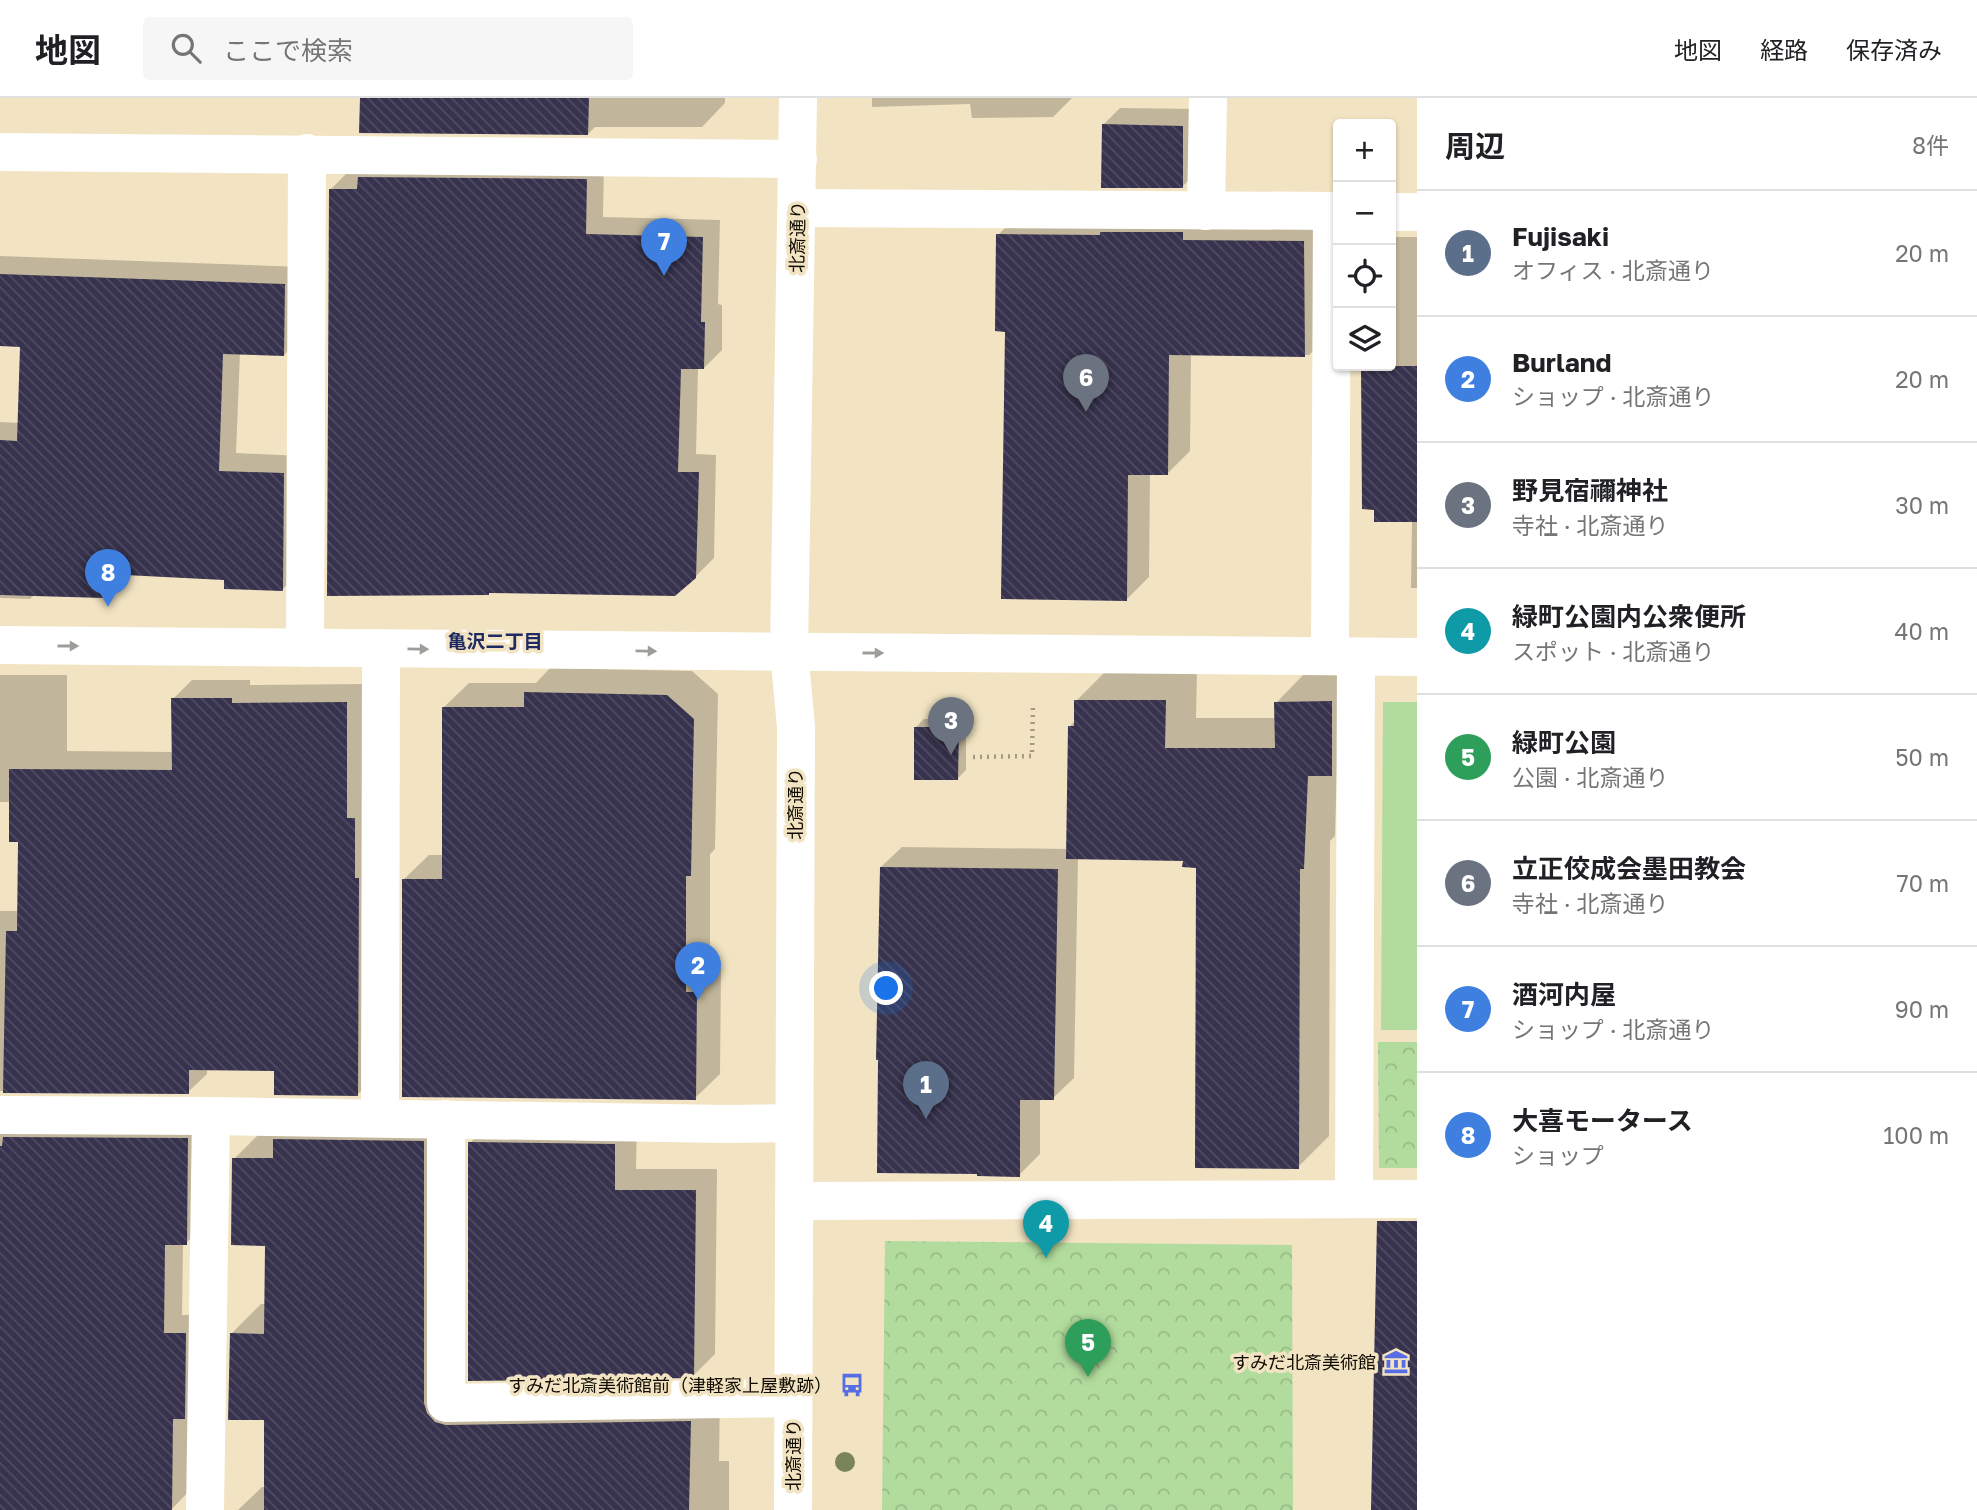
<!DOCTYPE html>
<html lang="ja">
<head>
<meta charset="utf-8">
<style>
  body { margin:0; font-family:"Golos Text","Noto Sans JP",sans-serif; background:#f6f6f6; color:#202124 }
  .controls { position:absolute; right:21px; top:21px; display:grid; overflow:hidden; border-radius:7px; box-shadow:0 2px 5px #0004 }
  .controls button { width:63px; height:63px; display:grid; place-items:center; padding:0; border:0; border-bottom:2px solid #e0e0e0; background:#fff; color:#202124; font:35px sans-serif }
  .you { position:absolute; left:887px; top:891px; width:24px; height:24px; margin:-18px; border:5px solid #fff; border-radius:50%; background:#1a73e8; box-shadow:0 0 0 10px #1a73e833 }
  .badge { display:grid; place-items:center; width:46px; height:46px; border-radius:50%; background:#1a73e8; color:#fff; font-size:23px; font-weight:700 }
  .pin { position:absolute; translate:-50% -58px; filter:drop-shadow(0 2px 4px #0008) }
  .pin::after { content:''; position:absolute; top:37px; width:24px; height:21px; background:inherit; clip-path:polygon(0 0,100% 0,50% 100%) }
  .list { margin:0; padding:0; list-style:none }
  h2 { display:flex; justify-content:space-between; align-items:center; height:91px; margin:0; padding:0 28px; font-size:30px }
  h2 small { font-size:23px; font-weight:400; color:#757577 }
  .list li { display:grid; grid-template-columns:46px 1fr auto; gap:21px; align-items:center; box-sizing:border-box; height:126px; padding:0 28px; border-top:2px solid #e0e0e0 }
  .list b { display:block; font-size:26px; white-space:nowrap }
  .list p { margin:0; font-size:23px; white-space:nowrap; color:#757577 }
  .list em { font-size:23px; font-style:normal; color:#757577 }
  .icon { flex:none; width:38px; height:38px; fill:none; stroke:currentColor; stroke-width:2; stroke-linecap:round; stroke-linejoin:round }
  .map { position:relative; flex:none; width:1417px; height:1412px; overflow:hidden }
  header { display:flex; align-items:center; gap:42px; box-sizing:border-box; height:98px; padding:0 35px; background:#fff; border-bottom:2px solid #e0e0e0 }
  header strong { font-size:33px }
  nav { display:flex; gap:38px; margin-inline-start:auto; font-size:24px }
  .search { width:490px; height:63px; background:#f6f6f6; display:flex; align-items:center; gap:18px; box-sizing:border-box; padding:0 24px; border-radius:7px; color:#757577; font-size:26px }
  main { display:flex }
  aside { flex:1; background:#fff }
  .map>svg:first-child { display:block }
</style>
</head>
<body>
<header>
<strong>地図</strong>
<div class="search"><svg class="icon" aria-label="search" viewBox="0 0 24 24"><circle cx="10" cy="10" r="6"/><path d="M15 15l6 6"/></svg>ここで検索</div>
<nav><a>地図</a><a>経路</a><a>保存済み</a></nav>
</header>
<main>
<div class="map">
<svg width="1417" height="1412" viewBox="0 0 1417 1412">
  <defs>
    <pattern id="park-crowns" width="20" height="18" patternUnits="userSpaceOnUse" patternTransform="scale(1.75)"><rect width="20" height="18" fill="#b2dc9d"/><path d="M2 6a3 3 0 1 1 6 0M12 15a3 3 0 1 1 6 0" fill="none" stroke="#98bb86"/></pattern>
    <pattern id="building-back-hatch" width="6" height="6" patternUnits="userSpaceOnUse" patternTransform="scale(1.75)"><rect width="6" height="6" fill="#37324d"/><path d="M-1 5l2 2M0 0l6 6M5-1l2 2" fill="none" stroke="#514c61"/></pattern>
  </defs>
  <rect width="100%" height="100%" fill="#f2e4c2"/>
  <g fill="url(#park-crowns)">
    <polygon points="1378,944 1417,944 1417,1070 1379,1070"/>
    <polygon points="885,1143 1292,1147 1293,1412 882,1412"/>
  </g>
  <polygon fill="#b2dc9d" points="1383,604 1417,604 1417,932 1381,932"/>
  <g fill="#0003">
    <polygon points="362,0 725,0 725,5 702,29 595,29 588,36"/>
    <polygon points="872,0 1072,0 1053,19 972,20 970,6 872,9"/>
    <polygon points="1120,10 1200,11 1200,71 1182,89 1103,27"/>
    <polygon points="604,64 603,119 720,122 718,206 722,207 722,252 704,270 698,270 696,356 716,357 714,460 695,479 330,92 348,74"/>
    <polygon points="1021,114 1327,121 1332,234 1309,257 1191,256 1190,353 1167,376 1150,375 1149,479 1126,502 1006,232 998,137"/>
    <polygon points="1391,139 1417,139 1417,490 1411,490 1412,423 1376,410 1363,410 1363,268 1391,268"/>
    <polygon points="0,158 302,169 301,239 284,257 240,255 236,355 301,358 300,473 283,491 226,481 122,475 121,480 103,498 35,496 30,501 0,500 0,324 20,325 22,247 0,247"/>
    <polygon points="550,570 692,573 718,596 715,751 710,756 710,870 721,870 720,976 695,1000 404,781 429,757 443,757 444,609 469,585 536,585"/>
    <polygon points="1107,572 1197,572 1196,620 1276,620 1276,605 1307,573 1362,573 1337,670 1335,738 1330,743 1329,1038 1298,1069 1197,768 1184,761 1078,759 1074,980 1053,1000 1040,1000 1040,1056 1019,1077 881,769 902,749 1068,751 1069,629 1076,622 1076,603"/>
    <polygon points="0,577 67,577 67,653 173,654 173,601 192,582 250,582 250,587 365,586 376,978 357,997 276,971 207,971 207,976 188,994 0,993 0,813 19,813 19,743 11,704 0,704"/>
    <polygon points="924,621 966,621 966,672 958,680 915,630"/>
    <polygon points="0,1010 206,1022 205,1127 186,1145 183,1145 182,1217 204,1217 190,1392 172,1411 0,1412"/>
    <polygon points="453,1014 457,1287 720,1294 719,1363 729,1363 729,1412 238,1412 262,1389 266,1389 266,1320 231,1236 261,1206 266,1206 266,1146 234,1061 264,1031"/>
    <polygon points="491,1023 637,1025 636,1071 717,1071 715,1256 693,1278 470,1045"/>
  </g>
  <g fill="url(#building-back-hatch)">
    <polygon points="360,0 589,0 588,37 359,35"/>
    <polygon points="1102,26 1183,28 1183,90 1101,90"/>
    <polygon points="358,79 587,81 586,136 703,139 701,224 705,224 704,271 681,271 678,374 699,374 696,480 675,498 489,495 489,497 327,498 329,91 357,91"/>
    <polygon points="1100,134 1183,134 1183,142 1304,143 1305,259 1169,257 1168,377 1128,377 1127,503 1001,501 1005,234 995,233 996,136 1100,137"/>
    <polygon points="0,176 285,186 284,258 223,256 219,373 284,375 283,493 224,491 224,482 105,476 104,500 0,497 0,342 17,343 20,249 0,248"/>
    <polygon points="1361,268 1417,268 1417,424 1374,424 1374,412 1362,411"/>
    <polygon points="524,594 667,597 694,621 691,778 686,778 686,894 697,894 696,1002 402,999 402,781 442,781 442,609 524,609"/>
    <polygon points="171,600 232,600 232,605 347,604 347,720 355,720 355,780 359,780 358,998 274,997 274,973 189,972 189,996 3,995 6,833 17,833 18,744 9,744 9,671 172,672"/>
    <polygon points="1074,602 1166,602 1165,650 1275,650 1274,604 1332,603 1332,678 1308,678 1304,771 1300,771 1299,1071 1195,1070 1196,770 1182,769 1183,763 1066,761 1068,628 1074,628"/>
    <polygon points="914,629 959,629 958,682 914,682"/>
    <polygon points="880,769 1058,771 1054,1002 1020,1002 1020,1079 977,1078 977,1076 877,1075 878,962 876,962"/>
    <polygon points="3,1039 188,1040 187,1147 165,1147 164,1235 186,1235 185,1321 173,1321 172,1412 0,1412 0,1048 2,1048"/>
    <polygon points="273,1041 424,1043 424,1305 427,1315 435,1324 446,1327 691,1323 689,1412 264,1412 264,1322 228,1322 230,1235 264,1236 265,1148 231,1147 232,1060 273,1060"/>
    <polygon points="468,1044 615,1046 615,1092 696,1092 694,1280 468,1283"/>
    <polygon points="1377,1123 1417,1123 1417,1412 1371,1412"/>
  </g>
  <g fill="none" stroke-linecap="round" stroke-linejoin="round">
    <polyline stroke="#a59a80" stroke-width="4.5" stroke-dasharray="2 5" stroke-linecap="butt" points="973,659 1032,658 1033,605"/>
    <g stroke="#fff" stroke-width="38">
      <polyline points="0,54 798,61"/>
      <polyline points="798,110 1338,113"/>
      <polyline points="1206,113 1208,0"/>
      <polyline points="1391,114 1417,114"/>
      <polyline points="0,547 1417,559"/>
      <polyline points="305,550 307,55"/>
      <polyline points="1330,558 1332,113"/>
      <polyline points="0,1017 211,1018 727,1026 794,1025"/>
      <polyline points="380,1019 381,550"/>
      <polyline points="446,1021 446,1305 793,1300"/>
      <polyline points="1354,1101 1356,559"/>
      <polyline points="794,1103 1417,1101"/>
      <polyline points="205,1412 211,1018"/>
      <polyline points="793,1412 796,629 789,553 798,0"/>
    </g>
  </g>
  <circle fill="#7a8459" cx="845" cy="1364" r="10"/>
  <defs><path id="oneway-solid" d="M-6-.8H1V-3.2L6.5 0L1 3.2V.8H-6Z" transform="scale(1.75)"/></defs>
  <g fill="#9f9d9a">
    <use href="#oneway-solid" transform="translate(68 548)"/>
    <use href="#oneway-solid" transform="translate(418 551) rotate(1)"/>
    <use href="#oneway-solid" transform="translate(646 553) rotate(1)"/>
    <use href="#oneway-solid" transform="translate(873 555)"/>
  </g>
  <defs>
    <g id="museum-bare" transform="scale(1.89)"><path d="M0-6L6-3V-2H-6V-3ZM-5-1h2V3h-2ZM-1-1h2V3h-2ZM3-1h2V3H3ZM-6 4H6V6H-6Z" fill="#576de3" stroke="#f2e4c2" stroke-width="2.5" paint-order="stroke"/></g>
    <g id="bus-bare" transform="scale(1.89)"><path d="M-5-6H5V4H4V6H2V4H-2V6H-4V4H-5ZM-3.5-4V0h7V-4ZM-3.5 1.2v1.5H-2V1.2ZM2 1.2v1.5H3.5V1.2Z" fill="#576de3" stroke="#f2e4c2" stroke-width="2.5" paint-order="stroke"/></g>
  </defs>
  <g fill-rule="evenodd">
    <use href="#museum-bare" x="1396" y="1264"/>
    <use href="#bus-bare" x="852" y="1287"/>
  </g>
  <g text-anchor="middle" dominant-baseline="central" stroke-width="7" stroke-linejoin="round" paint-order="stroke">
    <g font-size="18" fill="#100b02" stroke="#f2e4c2">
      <text transform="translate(797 139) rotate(-89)">北斎通り</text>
      <text transform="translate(795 706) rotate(-90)">北斎通り</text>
      <text transform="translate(793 1357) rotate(-90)">北斎通り</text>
    </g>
    <g font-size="18" fill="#100b02" stroke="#f2e4c2" text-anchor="end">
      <text x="1376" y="1264">すみだ北斎美術館</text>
      <text x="832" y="1287">すみだ北斎美術館前（津軽家上屋敷跡）</text>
    </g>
    <g font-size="19" font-weight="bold" fill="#202a62" stroke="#f2e4c2">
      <text x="495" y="542">亀沢二丁目</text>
    </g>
  </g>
</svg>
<div class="controls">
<button>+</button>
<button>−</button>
<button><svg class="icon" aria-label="locate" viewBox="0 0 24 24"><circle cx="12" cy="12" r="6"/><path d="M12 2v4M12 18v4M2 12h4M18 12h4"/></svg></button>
<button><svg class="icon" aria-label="layers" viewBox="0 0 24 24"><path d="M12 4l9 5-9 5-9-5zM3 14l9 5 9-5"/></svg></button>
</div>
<div class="you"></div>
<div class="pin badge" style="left:926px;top:1021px;background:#5c6f8a">1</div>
<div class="pin badge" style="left:698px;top:902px;background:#3f7fe0">2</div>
<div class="pin badge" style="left:951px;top:657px;background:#6b7280">3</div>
<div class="pin badge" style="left:1046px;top:1160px;background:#0f9aa8">4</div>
<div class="pin badge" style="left:1088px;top:1279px;background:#2e9e5b">5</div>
<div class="pin badge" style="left:1086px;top:314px;background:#6b7280">6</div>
<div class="pin badge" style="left:664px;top:178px;background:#3f7fe0">7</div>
<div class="pin badge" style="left:108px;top:509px;background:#3f7fe0">8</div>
</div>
<aside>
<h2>周辺<small>8件</small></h2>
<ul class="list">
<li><span class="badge" style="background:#5c6f8a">1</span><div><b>Fujisaki</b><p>オフィス · 北斎通り</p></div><em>20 m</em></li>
<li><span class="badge" style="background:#3f7fe0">2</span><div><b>Burland</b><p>ショップ · 北斎通り</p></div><em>20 m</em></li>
<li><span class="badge" style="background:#6b7280">3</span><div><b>野見宿禰神社</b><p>寺社 · 北斎通り</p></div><em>30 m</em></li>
<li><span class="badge" style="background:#0f9aa8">4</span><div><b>緑町公園内公衆便所</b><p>スポット · 北斎通り</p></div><em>40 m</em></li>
<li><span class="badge" style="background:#2e9e5b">5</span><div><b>緑町公園</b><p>公園 · 北斎通り</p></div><em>50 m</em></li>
<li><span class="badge" style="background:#6b7280">6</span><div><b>立正佼成会墨田教会</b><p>寺社 · 北斎通り</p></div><em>70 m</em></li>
<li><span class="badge" style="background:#3f7fe0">7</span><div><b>酒河内屋</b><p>ショップ · 北斎通り</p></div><em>90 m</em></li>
<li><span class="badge" style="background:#3f7fe0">8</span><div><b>大喜モータース</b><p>ショップ</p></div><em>100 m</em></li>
</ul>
</aside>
</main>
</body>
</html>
